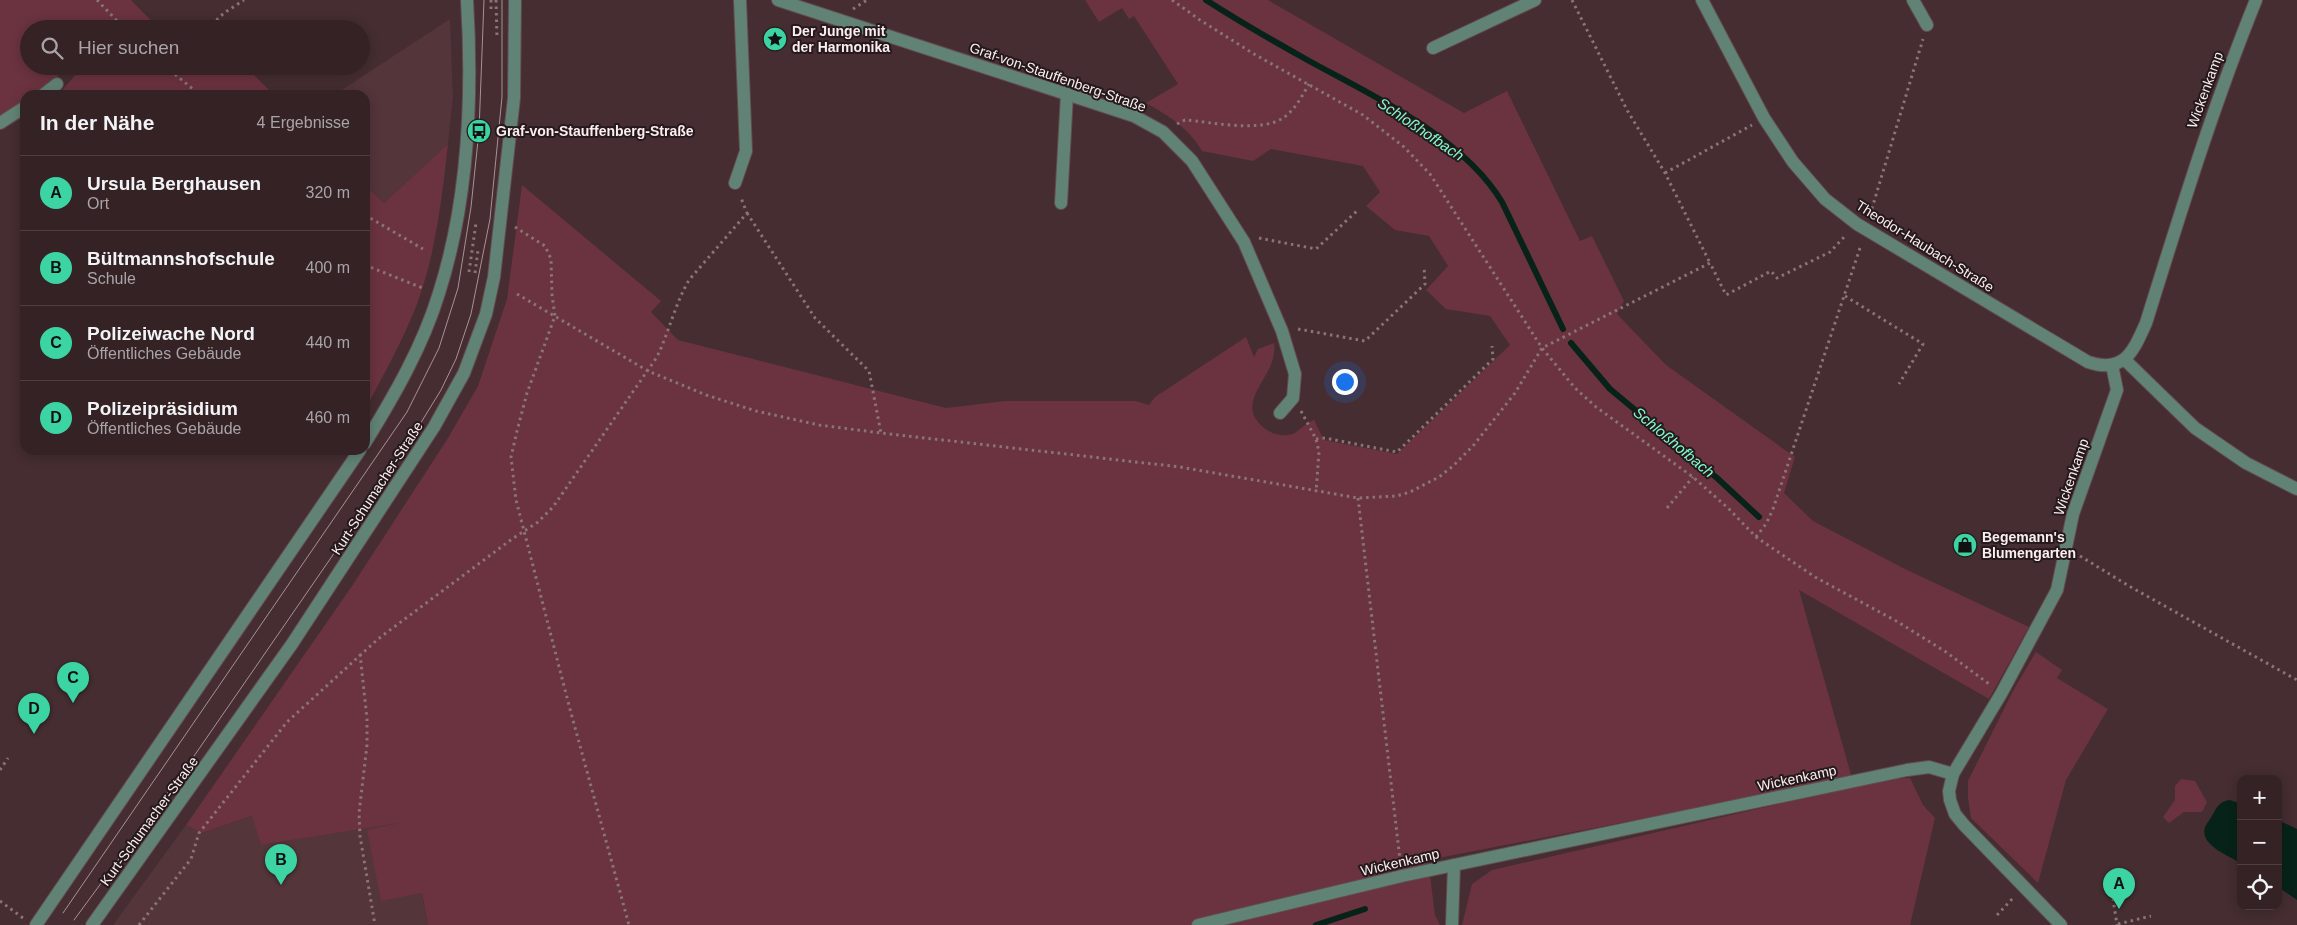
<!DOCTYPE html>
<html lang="de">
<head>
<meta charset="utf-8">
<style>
  body { margin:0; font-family:Helvetica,sans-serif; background:#3f2f32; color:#f1f3f6 }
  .controls { position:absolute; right:15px; bottom:15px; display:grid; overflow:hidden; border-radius:10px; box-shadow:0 2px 12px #0003 }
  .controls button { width:45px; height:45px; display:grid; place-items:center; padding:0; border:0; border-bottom:1px solid #4e3f42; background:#342225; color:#f1f3f6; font:25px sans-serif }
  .you { position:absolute; left:1344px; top:381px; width:18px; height:18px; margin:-12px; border:4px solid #fff; border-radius:50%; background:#1a73e8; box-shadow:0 0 0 8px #1a73e833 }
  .badge { display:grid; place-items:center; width:32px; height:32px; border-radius:50%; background:#3cd4a3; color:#111; font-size:16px; font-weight:700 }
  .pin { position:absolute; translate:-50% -41px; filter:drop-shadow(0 1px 2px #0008) }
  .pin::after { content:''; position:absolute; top:26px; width:18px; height:15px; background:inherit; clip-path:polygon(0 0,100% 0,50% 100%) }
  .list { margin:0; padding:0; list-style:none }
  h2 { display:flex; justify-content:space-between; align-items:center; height:65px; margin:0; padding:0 20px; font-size:21px }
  h2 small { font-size:16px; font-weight:400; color:#a9a4a7 }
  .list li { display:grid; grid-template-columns:32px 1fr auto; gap:15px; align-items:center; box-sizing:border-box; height:75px; padding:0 20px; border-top:1px solid #4e3f42 }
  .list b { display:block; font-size:19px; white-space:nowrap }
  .list p { margin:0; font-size:16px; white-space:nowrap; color:#a9a4a7 }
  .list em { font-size:16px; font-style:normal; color:#a9a4a7 }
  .icon { flex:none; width:28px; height:28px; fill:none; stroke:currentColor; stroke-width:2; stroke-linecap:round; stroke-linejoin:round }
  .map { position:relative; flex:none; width:2297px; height:925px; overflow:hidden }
  .search { position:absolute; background:#342225; box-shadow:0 2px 12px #0003; left:20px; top:20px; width:350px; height:55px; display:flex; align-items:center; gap:12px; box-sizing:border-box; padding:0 18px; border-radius:28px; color:#a9a4a7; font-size:19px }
  .panel { position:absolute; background:#342225; box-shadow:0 2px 12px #0003; left:20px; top:90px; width:350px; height:365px; border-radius:15px }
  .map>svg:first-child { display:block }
</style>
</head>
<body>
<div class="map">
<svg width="2297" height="925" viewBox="0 0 2297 925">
  <rect width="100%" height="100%" fill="#452d31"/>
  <g fill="#53353a">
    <polygon points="450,19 453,96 448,144 384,203 365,185 365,95 334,95"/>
    <polygon points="253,816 261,845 408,821 428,925 113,925 186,825 202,833"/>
  </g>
  <g fill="#6a333f">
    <path d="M0,0H131L159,29H29V66H66C56,79 42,95 25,95V101L0,117Z"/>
    <path d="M1085,0H1268L1464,113L1507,91L1580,241L1592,236L1624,301L1617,314L1666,365L1795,457L1784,493L1813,521L1905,569L2029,627L1989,699L1799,590L1852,778L1428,860L1435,915L1440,925H428L422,893L381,901L367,830L405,822L261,845L252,816L202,833L186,825L352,586L448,438L478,386L507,299L522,185L661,301L651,312L678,340L946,408L1005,401H1136L1149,405L1155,397L1246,337L1254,357L1258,349L1274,343C1279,377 1232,400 1263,427C1270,433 1278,436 1288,435C1299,434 1303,423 1314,420L1324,440L1397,454L1510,345L1490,316L1446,309L1426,290L1448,266L1429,236L1395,230L1366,206L1380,192L1363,166L1271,149L1253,161L1202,151C1189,128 1169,116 1146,103L1178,84L1134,16L1129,19L1122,8L1099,22Z"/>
    <polygon points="83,66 245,66 274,95 58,95"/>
    <path d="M448,144C442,197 436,253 417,304C403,341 383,375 365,410V185L384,203Z"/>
    <polygon points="2036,652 2062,670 2057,678 2108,709 2066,780 2038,883 1971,818 1968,798 1968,781 2014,689"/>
    <polygon points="1910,778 1923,805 1935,818 1910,925 1462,925 1472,884 1492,870 1888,779"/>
    <polygon points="2181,779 2195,781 2207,802 2202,812 2184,812 2169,823 2163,817 2175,800 2175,786"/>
  </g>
  <g fill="#072319">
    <path d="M2230,800L2241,804V863C2229,856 2199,845 2205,827C2207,823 2211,818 2213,814C2217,806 2221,801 2230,800Z"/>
    <polygon points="2278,820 2297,829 2297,900 2278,887"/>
  </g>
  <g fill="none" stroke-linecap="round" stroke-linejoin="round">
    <g stroke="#072319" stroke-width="6">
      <path d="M1206,0C1240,22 1275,42 1311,62C1375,97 1463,137 1502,202L1563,329"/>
      <polyline points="1571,343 1610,389 1717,478 1759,517"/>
      <polyline points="1316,925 1365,909"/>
    </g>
    <g stroke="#624c4f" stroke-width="14">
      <g id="minor">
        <polyline points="778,0 1134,116 1163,132 1192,161 1244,242 1282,331 1295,374 1293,398 1280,413"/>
        <path d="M1702,0L1764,118L1793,162L1825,199L1857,224L2088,362C2124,374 2133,352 2146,323C2180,214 2213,106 2256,0"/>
        <polyline points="1913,0 1927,25"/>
        <polyline points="1433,48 1535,0"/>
        <polyline points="43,95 57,84"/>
        <polyline points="0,123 25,107"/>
        <polyline points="735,183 746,151 740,0"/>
        <polyline points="1061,203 1067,94"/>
        <polyline points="2125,360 2195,428 2246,463 2297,489"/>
        <path d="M365,443C394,396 423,346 439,293C469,199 473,98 467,0"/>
        <polyline points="36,925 360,450"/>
        <polyline points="92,925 292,644 434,427 464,373 486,314 494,277 514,98 515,0"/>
        <polyline points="1198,925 1402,876 1907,770 1929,767 1953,774"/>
        <polyline points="1452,925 1454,865"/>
        <polyline points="2061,925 1964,825 1955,814 1950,800 1949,791 1953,774 2001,694 2057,590 2073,514 2117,390 2112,365"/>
      </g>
    </g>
    <g stroke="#897477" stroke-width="3" stroke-dasharray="2.5 4" stroke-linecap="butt">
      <polyline points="97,0 125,29"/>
      <polyline points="496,0 497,39"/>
      <polyline points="1172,0 1200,20 1254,54 1363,115 1404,147 1430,174 1542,348 1575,388 1596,407 1693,477 1729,509 1756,537 1815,577 1898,622 1946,652 1989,684"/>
      <polyline points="1572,0 1627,110 1665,173 1710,263"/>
      <polyline points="491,9 491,0"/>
      <polyline points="853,9 867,0"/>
      <polyline points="109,29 117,21"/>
      <polyline points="207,29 224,13 244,0"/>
      <polyline points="165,66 200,95"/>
      <polyline points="67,73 73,66"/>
      <path d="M1177,124L1185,120C1212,122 1260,133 1283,118C1295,110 1302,96 1309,84"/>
      <polyline points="1665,173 1752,125"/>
      <polyline points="747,213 815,318 869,371 881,433"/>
      <polyline points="365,215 423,249"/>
      <polyline points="1870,215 1923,39"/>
      <polyline points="515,227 545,246 551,259 552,295 555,316 527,393 517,431 511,457 516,500 571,713 629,925"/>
      <polyline points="1259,238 1316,249 1358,210"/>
      <polyline points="365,265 425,289"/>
      <polyline points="469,272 476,223"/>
      <polyline points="475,273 478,250"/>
      <polyline points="517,294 648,371 706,395 756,411 819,425 881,433 1180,467 1358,498 1397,496 1410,492 1439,477 1453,466 1473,446 1515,393 1542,348 1710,263 1726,295 1771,271 1777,278 1830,252 1846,235"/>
      <polyline points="1845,296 1923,344 1899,384"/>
      <polyline points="1298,329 1365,341 1425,284 1424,266"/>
      <polyline points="1301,411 1316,439 1319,452 1316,492"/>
      <polyline points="1316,439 1325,438 1397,452 1493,359 1492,346"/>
      <polyline points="1358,498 1400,860"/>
      <polyline points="1667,508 1693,477"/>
      <polyline points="1756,537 1766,524 1773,509 1861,245"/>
      <polyline points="2080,556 2129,586 2297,680"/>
      <polyline points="360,654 367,719 367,745 359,813 360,836 375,925"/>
      <polyline points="0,770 8,758"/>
      <polyline points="2112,892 2117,925"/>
      <polyline points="0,901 23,918"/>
      <polyline points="1997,915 2014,897"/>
      <polyline points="2118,924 2151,916"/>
      <path d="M139,925L191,859L199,833L287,722L378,639L512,539L538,522L553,507L657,357C669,332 675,304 689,280L747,213L741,198"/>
    </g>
    <use href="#minor" stroke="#618375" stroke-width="12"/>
    <g stroke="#a69396" stroke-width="1">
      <polyline points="63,913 407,412 439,348 458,288 471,207 479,131 484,0"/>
      <polyline points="74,920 183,772 393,468 441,390 456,359 471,314 490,219 502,97 502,0"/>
    </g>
  </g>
  <defs>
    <g id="sight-disc" transform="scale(1.25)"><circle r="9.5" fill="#3cd4a3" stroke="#24191b"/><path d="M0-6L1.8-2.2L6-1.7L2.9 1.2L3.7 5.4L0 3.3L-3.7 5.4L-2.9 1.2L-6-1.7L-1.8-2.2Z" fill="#111"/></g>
    <g id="bus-disc" transform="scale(1.25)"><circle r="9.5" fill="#3cd4a3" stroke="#24191b"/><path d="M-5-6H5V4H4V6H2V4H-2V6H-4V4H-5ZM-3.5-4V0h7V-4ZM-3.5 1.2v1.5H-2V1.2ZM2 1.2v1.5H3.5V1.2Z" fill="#111"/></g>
    <g id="shop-disc" transform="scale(1.25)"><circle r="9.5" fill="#3cd4a3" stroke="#24191b"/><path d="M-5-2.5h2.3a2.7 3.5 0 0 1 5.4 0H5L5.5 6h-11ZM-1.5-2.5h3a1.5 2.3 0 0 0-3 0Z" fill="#111"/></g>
  </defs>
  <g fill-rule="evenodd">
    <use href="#sight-disc" x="775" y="39"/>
    <use href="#bus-disc" x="479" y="131"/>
    <use href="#shop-disc" x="1965" y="545"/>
  </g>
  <g text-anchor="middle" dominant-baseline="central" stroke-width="4" stroke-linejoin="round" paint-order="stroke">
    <g font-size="14" font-weight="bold" fill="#fdedef" stroke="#24191b" text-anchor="start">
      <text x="792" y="31">Der Junge mit<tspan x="792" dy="16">der Harmonika</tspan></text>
      <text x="496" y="131">Graf-von-Stauffenberg-Straße</text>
      <text x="1982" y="537">Begemann's<tspan x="1982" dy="16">Blumengarten</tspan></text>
    </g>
    <g font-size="14" fill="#fdedef" stroke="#24191b">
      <text transform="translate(1058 77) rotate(19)">Graf-von-Stauffenberg-Straße</text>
      <text transform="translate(2205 90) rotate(-70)">Wickenkamp</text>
      <text transform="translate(1925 246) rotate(32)">Theodor-Haubach-Straße</text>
      <text transform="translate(2071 477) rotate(-71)">Wickenkamp</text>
      <text transform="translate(377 488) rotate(-57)">Kurt-Schumacher-Straße</text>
      <text transform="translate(1797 778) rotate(-12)">Wickenkamp</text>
      <text transform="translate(149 821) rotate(-54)">Kurt-Schumacher-Straße</text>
      <text transform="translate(1400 862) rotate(-13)">Wickenkamp</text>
    </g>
    <g font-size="15" font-style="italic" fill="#81fbce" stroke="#24191b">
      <text transform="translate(1421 129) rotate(34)">Schloßhofbach</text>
      <text transform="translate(1674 442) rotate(40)">Schloßhofbach</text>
    </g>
  </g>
</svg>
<div class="controls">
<button>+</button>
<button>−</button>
<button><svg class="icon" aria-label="locate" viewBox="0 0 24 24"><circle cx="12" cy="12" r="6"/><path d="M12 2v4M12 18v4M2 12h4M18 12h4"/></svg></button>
</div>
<div class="you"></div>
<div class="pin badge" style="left:2119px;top:909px">A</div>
<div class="pin badge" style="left:281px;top:885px">B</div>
<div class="pin badge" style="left:73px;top:703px">C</div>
<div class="pin badge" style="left:34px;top:734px">D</div>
<div class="search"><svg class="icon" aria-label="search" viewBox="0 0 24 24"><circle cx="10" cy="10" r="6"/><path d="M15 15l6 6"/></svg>Hier suchen</div>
<section class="panel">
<h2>In der Nähe<small>4 Ergebnisse</small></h2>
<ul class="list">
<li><span class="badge">A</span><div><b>Ursula Berghausen</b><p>Ort</p></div><em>320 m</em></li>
<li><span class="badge">B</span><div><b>Bültmannshofschule</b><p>Schule</p></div><em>400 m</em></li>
<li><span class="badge">C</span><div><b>Polizeiwache Nord</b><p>Öffentliches Gebäude</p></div><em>440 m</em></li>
<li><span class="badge">D</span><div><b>Polizeipräsidium</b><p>Öffentliches Gebäude</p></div><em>460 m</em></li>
</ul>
</section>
</div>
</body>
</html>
